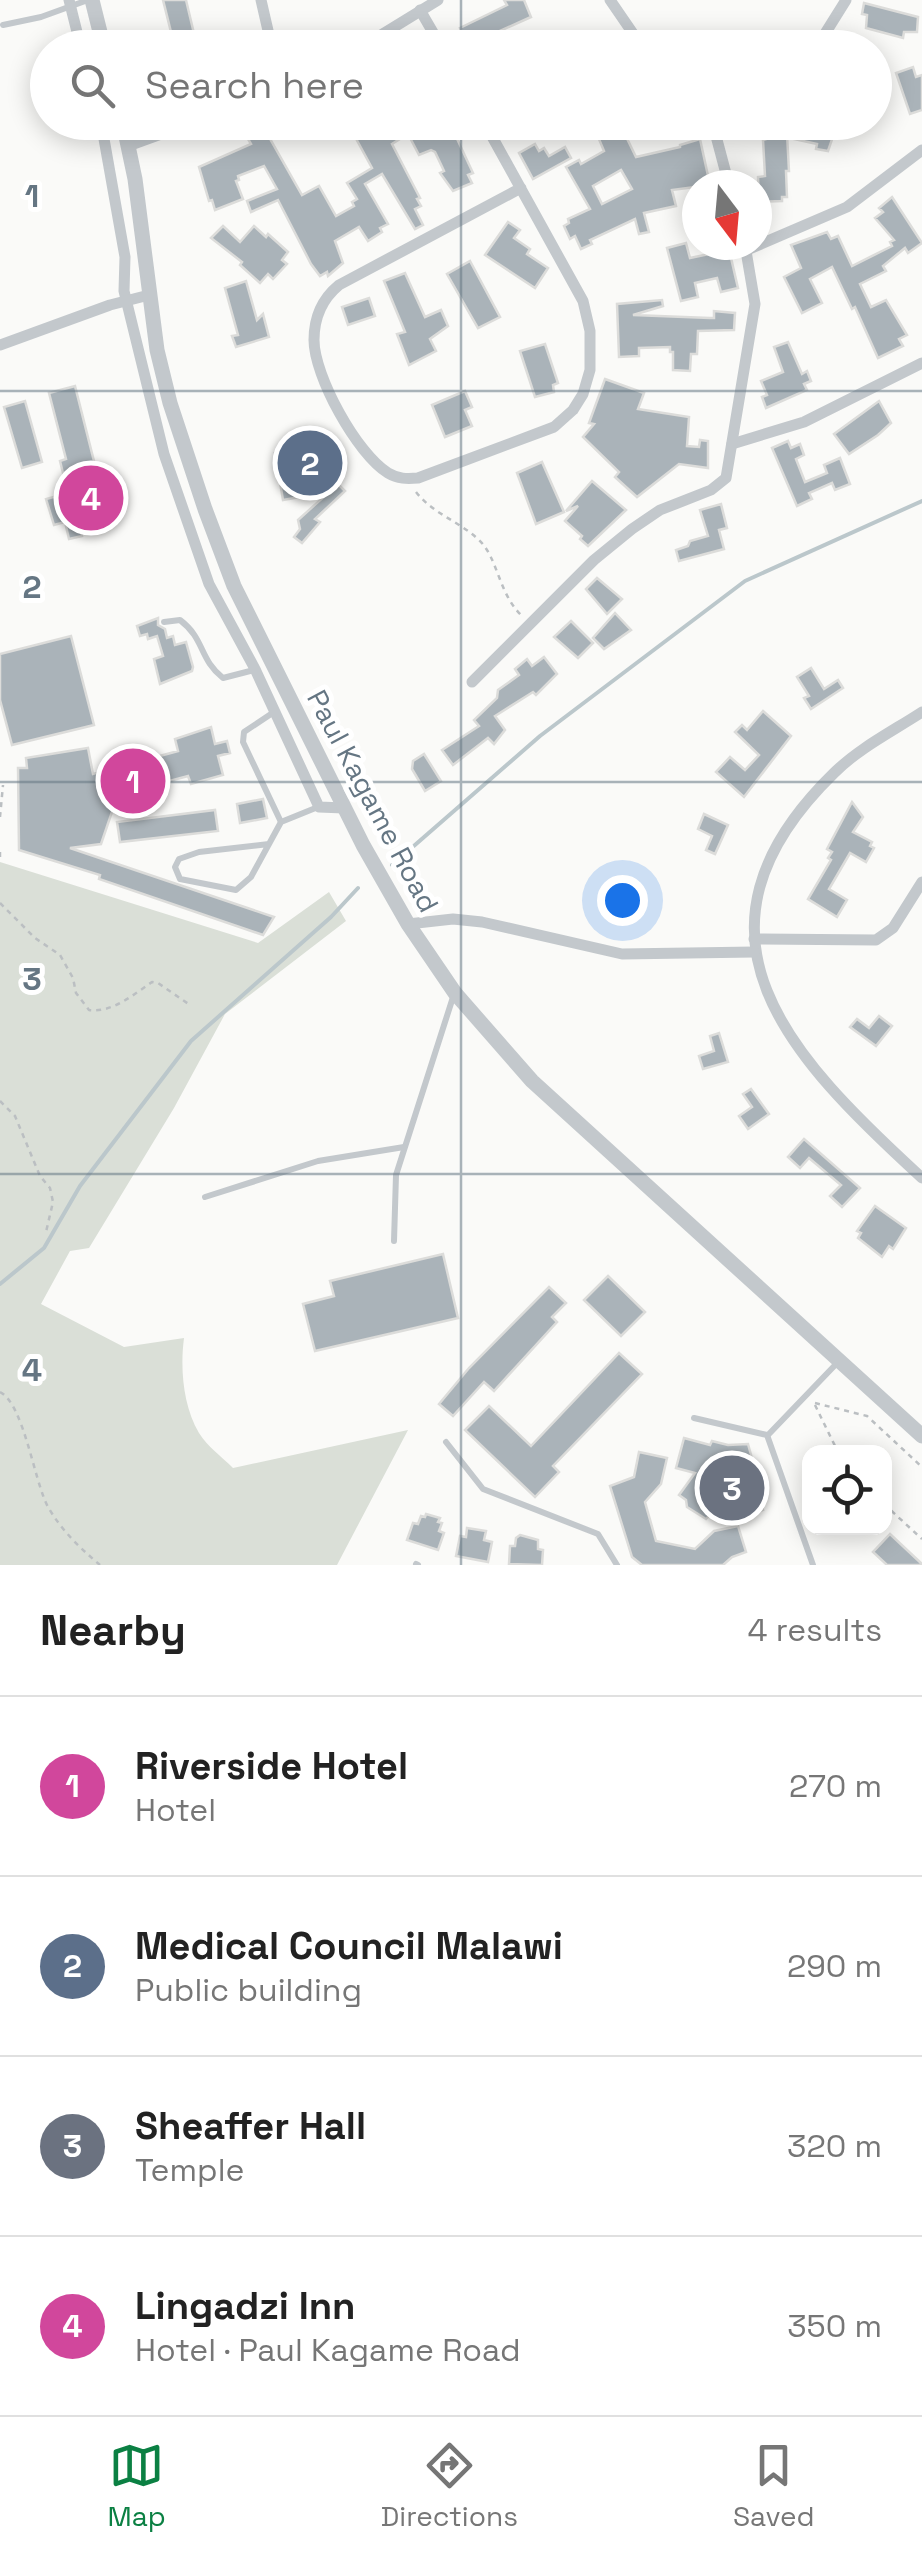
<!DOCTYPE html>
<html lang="en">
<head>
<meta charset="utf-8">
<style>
  body { margin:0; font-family:"Space Grotesk",sans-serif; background:#f2f2f2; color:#222 }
  .controls { position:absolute; right:30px; bottom:30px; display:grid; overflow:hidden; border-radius:20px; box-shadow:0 5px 25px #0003 }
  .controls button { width:90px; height:90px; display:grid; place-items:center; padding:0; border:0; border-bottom:2px solid #e0e0e0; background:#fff; color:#222; font:50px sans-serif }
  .compass { position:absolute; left:682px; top:170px; width:90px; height:90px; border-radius:50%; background:#fff; box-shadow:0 5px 25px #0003; rotate:164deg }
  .you { position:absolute; left:622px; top:900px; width:35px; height:35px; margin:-25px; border:8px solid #fff; border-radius:50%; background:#1a73e8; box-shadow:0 0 0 15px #1a73e833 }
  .badge { display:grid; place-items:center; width:65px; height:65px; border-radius:50%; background:#0b8043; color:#fff; font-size:32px; font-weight:700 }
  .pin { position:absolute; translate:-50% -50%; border:5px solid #fff; box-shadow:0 2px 10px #0006 }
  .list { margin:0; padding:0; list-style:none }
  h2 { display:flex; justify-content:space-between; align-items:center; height:130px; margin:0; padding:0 40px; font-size:42px }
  h2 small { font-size:32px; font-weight:400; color:#767676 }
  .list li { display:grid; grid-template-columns:65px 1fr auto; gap:30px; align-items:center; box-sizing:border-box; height:180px; padding:0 40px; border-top:2px solid #e0e0e0 }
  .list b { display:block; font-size:38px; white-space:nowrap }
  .list p { margin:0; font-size:32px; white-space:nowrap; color:#767676 }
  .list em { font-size:32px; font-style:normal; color:#767676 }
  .icon { flex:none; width:55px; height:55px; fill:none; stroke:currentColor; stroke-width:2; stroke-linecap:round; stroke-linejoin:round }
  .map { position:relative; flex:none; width:922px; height:1565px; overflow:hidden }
  .search { position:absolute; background:#fff; box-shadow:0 5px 25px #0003; left:30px; right:30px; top:30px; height:110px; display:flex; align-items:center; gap:25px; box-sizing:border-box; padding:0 35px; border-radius:55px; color:#767676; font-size:38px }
  .sheet { height:850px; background:#fff }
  nav { display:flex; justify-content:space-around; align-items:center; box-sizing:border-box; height:140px; border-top:2px solid #e0e0e0; background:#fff; font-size:28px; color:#767676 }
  nav a { display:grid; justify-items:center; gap:5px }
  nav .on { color:#0b8043 }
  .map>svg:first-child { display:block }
</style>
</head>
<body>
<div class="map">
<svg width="922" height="1565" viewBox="0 0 922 1565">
  <rect width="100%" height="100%" fill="#fafaf8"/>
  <path fill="#dadfd7" d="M0,862L258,943L329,892L346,921L225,1014L174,1108L89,1248L70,1251L41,1304L124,1347L184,1338C180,1368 183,1406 199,1433C207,1446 222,1457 233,1468L408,1430L337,1565H0Z"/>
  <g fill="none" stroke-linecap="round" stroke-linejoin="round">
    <g stroke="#bbc7cb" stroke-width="4">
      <polyline points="392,865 540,736 745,581 922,501"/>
      <polyline points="0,1284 44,1248 80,1186 191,1041 331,917 358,888"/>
    </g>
  </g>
  <g fill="#aab3b9" stroke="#dcdcda" stroke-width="2.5" fill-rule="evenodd">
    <polygon points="163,0 186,0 196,42 217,36 221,48 175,48"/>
    <polygon points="504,0 524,0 531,17 469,45 460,28 507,5"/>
    <polygon points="864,3 918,17 917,32 904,32 903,38 866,28 867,15 862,14"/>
    <polygon points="913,67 916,77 922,75 922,110 910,114 896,73"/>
    <polygon points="347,122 444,122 447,130 452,128 473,173 468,175 472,183 453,191 440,173 444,171 435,152 431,150 419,155 408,134 392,144 420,198 417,199 421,206 415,209 423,225 415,229 382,174 365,184 388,224 380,228 382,232 368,241 359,227 335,241 343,263 328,276 327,272 320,276 311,264 278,200 251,212 247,201 277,189 264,166 238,176 239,180 236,181 243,199 215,210 212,200 209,201 199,167 251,144 248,139 265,130 302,195 319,186 336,216 354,206 352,202 357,199 347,183 372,168"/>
    <path d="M588,122H619L636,157L680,147V145L700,139L710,185L672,190L676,206L644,213L649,232L639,234L635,219L590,240L592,244L581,249L575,236L570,239L564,226L569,223L568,219L590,209L566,167L579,160L581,164L604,151L596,132L593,133ZM621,170L632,189L602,204L593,186Z"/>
    <polygon points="781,122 838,122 828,151 816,149 817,144 789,138 787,134 789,171 786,171 787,197 782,197 782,201 759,202 758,177 765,176 763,140 786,133"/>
    <polygon points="535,144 539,151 544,148 549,156 565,147 571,158 533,179 519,153"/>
    <polygon points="892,197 922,243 908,253 905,248 883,266 886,271 860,284 871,307 886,300 907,335 899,339 903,346 878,358 855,307 852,309 832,267 810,279 822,303 802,313 784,277 801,268 791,245 827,232 831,239 838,236 852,266 892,246 890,242 894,240 875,218 883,212 879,208"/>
    <polygon points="508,222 520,230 514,238 530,249 527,254 548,268 535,288 485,255"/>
    <polygon points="223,226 240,242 254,226 266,237 268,234 288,252 282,260 287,264 273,279 268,274 260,283 240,265 242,262 211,238"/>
    <polygon points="686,243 690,258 709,254 707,245 728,245 738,288 721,292 717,278 695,283 698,297 681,301 667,248"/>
    <polygon points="470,261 500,317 478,328 447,274"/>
    <polygon points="405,273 425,317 441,310 448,326 430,339 436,351 409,365 397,334 405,332 384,281"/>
    <polygon points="246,281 257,320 263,314 269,337 236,347 232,336 238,335 225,288"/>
    <polygon points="369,298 375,316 348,325 342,307"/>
    <polygon points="662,300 663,306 633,315 710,318 714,318 714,311 735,313 734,330 698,331 697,354 691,354 690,371 673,370 673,352 670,352 670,347 639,348 639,356 619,357 617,304"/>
    <polygon points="788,342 802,374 807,371 811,381 804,384 807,390 766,408 762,397 767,395 761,381 783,372 774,347"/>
    <polygon points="545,344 558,383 553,385 554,392 535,397 520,351"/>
    <polygon points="605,379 644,393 638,409 689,417 687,446 699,447 700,440 708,441 708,468 679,464 637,497 615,477 619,472 583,437 594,424 589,423"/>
    <polygon points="75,386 98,477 104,476 113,510 78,518 82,536 69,539 65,522 54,525 46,499 68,493 60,461 66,459 49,393"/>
    <polygon points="465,391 472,407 465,410 472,426 445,437 432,405"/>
    <polygon points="25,401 42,462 22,468 4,407"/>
    <polygon points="879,401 891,423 878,435 849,454 834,434"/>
    <polygon points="788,441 791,448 800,444 804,455 796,459 805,482 827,473 824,465 840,458 850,484 835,490 832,483 809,493 812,499 797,506 772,448"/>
    <polygon points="333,444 338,468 296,475 300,497 283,500 275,453 304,445 305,448"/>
    <polygon points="542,462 564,512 536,524 517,473"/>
    <polygon points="592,481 626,510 588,546 580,539 582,536 565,521 578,506 566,511"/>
    <polygon points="338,484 345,491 315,519 320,522 302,543 294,537 300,529 298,520"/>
    <polygon points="721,504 727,528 719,530 724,549 679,561 676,550 688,546 690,541 708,536 700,510"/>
    <polygon points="597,578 622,599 607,614 586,589"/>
    <polygon points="615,613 631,630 604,649 593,638"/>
    <polygon points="158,618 158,625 165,629 167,638 173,636 175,645 186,642 193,667 192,671 160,684 154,659 163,656 157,636 148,639 147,634 140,636 137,626"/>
    <polygon points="571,621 593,643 578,658 554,637"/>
    <polygon points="71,636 94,725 12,745 0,700 0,654"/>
    <polygon points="544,657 557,674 536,695 533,692 495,716 505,730 494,744 488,738 453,765 442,750 479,726 474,720 497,698 498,690 519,675 515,669 527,659 532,666"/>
    <polygon points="811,668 824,689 838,680 843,688 811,709 804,698 809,696 797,677"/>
    <polygon points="763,711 791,736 744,797 716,772 730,757 745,770 759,755 735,732 742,725 747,730"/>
    <polygon points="211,727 215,744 227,741 230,753 218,756 223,775 191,784 188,776 110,797 113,809 101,844 70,848 274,917 263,935 99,879 100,875 19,850 18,768 27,768 26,758 88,748 93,774 178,751 175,739"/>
    <polygon points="424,754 441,781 425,791 412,769 413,761"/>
    <polygon points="263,799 267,818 240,823 237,804"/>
    <polygon points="852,802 863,817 853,832 872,842 870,846 874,848 866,862 850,853 829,889 847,900 837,917 808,899 831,860 828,858 832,852 827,849"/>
    <polygon points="215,810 218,831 120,842 117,822"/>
    <polygon points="704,814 728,825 715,854 706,850 712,836 698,829"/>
    <polygon points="879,1016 892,1026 876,1046 850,1027 857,1019 869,1028"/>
    <polygon points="719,1033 728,1062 703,1069 699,1056 714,1051 710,1036"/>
    <polygon points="751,1089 769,1114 748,1129 739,1116 752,1107 743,1094"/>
    <polygon points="804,1139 860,1188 842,1207 830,1196 841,1185 809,1158 800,1168 788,1157"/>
    <polygon points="875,1206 906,1228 893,1249 889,1246 882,1257 858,1238 861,1233 857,1231"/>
    <polygon points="443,1254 458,1318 315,1351 303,1304 334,1296 330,1281"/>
    <polygon points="608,1276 645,1312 621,1336 584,1300"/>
    <polygon points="549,1287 566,1303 552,1317 557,1322 494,1391 484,1382 453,1416 439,1404 469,1368"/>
    <polygon points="619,1353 642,1374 553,1466 559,1472 535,1497 465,1430 489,1406 531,1446"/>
    <polygon points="684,1438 710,1445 712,1441 728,1445 748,1444 753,1462 750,1468 763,1510 731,1520 725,1499 706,1519 687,1507 686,1500 679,1495 695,1473 676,1468"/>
    <polygon points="639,1452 667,1458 661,1484 645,1502 656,1541 695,1549 714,1531 738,1526 746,1552 732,1557 723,1565 642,1565 632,1557 610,1486 634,1477"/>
    <polygon points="426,1514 440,1518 438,1522 442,1523 439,1531 444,1533 438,1550 407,1540 413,1523 418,1524 421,1516 425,1517"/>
    <polygon points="467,1528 486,1531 484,1540 492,1542 488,1562 456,1556 460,1536 466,1537"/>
    <polygon points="890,1534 922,1564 922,1565 887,1565 873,1552"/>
    <polygon points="520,1535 538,1540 538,1549 543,1550 542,1565 509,1564 510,1546 515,1546 516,1538"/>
  </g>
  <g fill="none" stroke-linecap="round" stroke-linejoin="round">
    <g stroke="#bbbfc2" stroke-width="2.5" stroke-dasharray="5 5" stroke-linecap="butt">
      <path d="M416,492C433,514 459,521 479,540C498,558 498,592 521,615"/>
      <polyline points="0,817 3,785"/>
      <polyline points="0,852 0,862"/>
      <path d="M0,903L35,938L60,955L73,978L76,993L89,1010C112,1013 133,995 152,982L158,983L190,1005"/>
      <polyline points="0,1101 15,1116 40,1176 50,1188 53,1202 46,1232"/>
      <path d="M0,1392C24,1404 34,1481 48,1507C62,1531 79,1547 100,1565"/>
      <polyline points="815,1403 867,1416 922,1467"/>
      <polyline points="815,1405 838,1452"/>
      <polyline points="884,1504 922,1539"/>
    </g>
    <g stroke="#c3c8cc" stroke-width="6">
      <polyline points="3,25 41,17 88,0"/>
      <path d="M164,622L180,620C205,639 199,659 223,678L254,670"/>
      <polyline points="274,712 244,732 243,742 281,822"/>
      <polyline points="269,844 199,852 179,859 175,867 180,879 236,890 251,877 281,822 318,807"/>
      <polyline points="205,1197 318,1161 404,1147"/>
      <polyline points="394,1241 396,1175 454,994"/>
      <polyline points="694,1418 767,1435 813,1565"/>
      <polyline points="768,1435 839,1361"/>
      <polyline points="446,1442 483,1489 598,1534 617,1565"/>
      <polyline points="416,1564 418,1565"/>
    </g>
    <g stroke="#c3c8cc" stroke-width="11">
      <polyline points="69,0 81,48"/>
      <polyline points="261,0 272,48"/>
      <polyline points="610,0 643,48"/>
      <polyline points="420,10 442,48"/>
      <polyline points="360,48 438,0"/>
      <polyline points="816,48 846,0"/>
      <polyline points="101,122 125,257 124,291 164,454 209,584 255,669 319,807 344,808"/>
      <path d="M484,122L583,301L590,331V370L583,394L573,410L554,427L418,478C407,479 398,479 388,473C357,454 314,376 314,340C314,318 322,299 339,285L521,188"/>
      <polyline points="709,122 716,136 729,185"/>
      <polyline points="128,146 194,122"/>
      <polyline points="747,250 847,207 922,150"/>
      <polyline points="0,345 110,305 149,295"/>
      <polyline points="732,444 804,422 922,363"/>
      <polyline points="472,682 594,560 632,529 660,510 711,490 726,478 755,304 745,245"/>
      <path d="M922,712C893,731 859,748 834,773C669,934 791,1058 922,1178"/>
      <polyline points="408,924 453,919 482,922 622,954 754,952"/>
      <polyline points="754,939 876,940 893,928 922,882"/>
    </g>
    <g stroke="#c3c8cc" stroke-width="15">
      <polyline points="92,0 104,48"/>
      <polyline points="123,122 135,179 157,350 170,403 205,509 234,586 363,845 408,924 455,993 532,1081 922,1436"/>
    </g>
  </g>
  <path fill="none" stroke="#657683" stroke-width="2.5" stroke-opacity="0.55" d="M461,0V48M461,122V1565M0,391H922M0,782H922M0,1174H922"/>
  <g text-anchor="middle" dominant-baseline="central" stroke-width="10" stroke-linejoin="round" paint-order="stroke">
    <g font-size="28" fill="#657683" stroke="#fff">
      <text transform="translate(373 801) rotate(62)">Paul Kagame Road</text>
    </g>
  </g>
  <g font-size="32" text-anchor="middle" font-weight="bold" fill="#657683" stroke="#fff" stroke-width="10" stroke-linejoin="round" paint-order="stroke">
    <text x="32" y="207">1</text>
    <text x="32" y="598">2</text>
    <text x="32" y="990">3</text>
    <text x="32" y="1381">4</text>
  </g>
</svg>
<div class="controls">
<button><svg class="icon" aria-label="locate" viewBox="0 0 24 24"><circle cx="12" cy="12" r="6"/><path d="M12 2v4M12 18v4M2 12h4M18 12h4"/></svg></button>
</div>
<svg class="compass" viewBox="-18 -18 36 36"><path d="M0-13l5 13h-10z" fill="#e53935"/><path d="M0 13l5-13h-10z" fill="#767676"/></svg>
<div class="you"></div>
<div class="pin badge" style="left:133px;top:781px;background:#d1479c">1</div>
<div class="pin badge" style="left:310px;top:463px;background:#5c6f8a">2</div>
<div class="pin badge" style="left:732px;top:1488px;background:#6b7280">3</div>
<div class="pin badge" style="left:91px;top:498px;background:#d1479c">4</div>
<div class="search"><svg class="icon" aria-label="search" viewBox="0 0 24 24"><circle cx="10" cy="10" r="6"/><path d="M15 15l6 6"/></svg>Search here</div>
</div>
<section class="sheet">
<h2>Nearby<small>4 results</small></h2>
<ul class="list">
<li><span class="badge" style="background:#d1479c">1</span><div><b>Riverside Hotel</b><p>Hotel</p></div><em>270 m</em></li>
<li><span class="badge" style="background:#5c6f8a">2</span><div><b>Medical Council Malawi</b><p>Public building</p></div><em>290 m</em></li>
<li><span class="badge" style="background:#6b7280">3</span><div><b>Sheaffer Hall</b><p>Temple</p></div><em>320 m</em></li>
<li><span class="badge" style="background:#d1479c">4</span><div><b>Lingadzi Inn</b><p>Hotel · Paul Kagame Road</p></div><em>350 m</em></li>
</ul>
</section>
<nav>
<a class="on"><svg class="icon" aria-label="map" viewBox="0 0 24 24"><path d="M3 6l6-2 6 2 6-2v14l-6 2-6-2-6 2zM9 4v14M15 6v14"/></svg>Map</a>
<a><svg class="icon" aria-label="directions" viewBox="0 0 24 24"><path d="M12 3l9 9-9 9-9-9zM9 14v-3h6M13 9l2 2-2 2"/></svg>Directions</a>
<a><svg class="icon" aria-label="saved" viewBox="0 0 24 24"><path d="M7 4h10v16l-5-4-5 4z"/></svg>Saved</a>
</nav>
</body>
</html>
